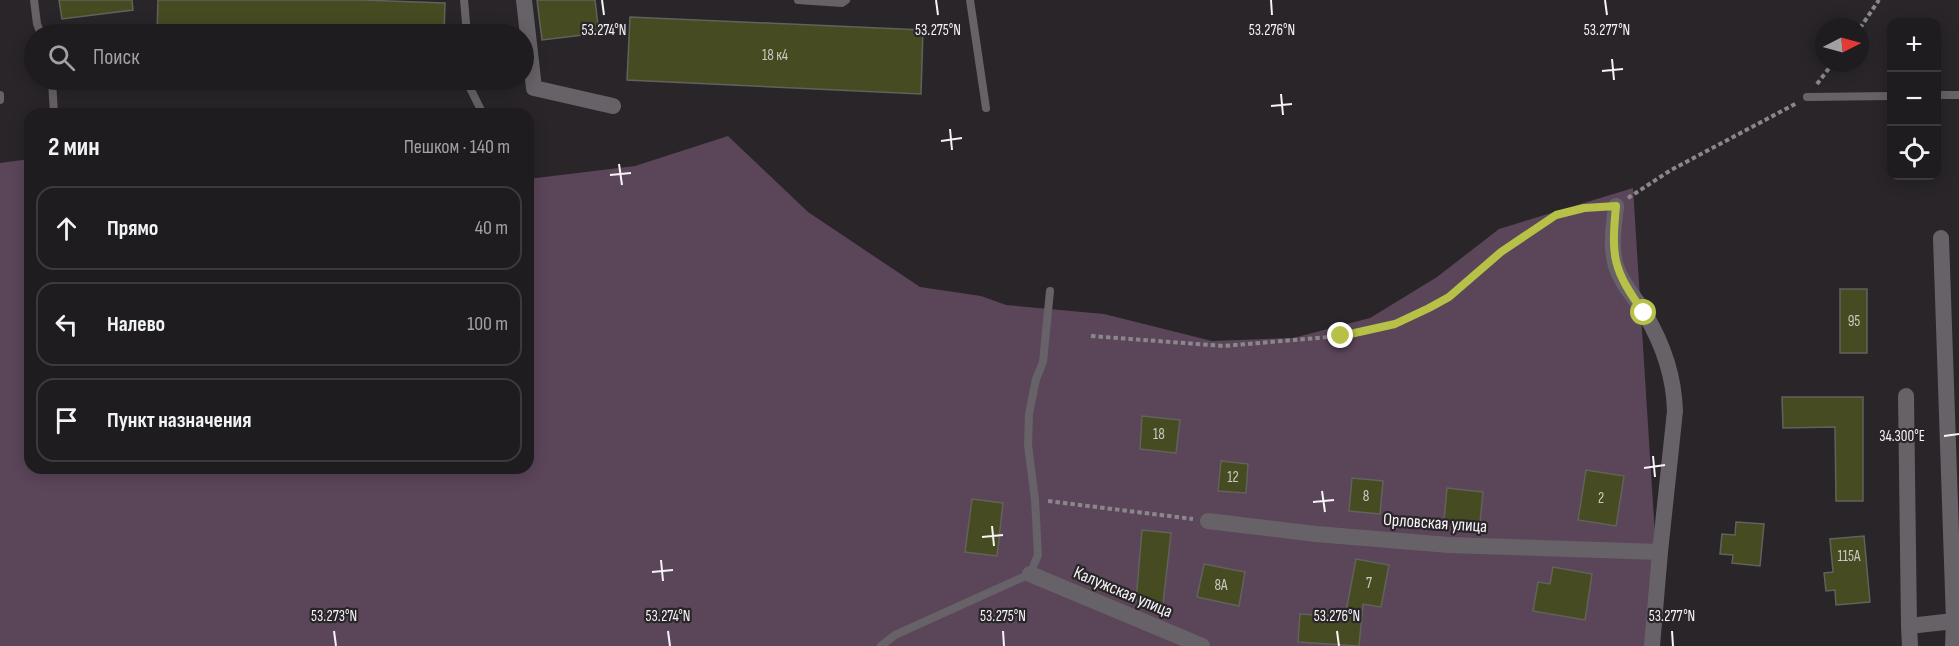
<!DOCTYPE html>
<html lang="ru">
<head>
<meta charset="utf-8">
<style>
  body { margin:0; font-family:"Sofia Sans Condensed",sans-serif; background:#272528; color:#f1f3f6 }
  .controls { position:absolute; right:18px; top:18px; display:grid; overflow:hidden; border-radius:12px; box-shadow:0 3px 15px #0003 }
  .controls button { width:54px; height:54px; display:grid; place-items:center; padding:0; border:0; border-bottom:2px solid #3c3a3d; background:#1f1c1f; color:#f1f3f6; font:30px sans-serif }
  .compass { position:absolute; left:1815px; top:18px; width:54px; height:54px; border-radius:50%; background:#1f1c1f; box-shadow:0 3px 15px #0003; rotate:84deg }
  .stop { position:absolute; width:18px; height:18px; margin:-14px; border:4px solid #b7c148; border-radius:50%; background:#fff }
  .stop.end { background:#b7c148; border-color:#fff; box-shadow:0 2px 6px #0008 }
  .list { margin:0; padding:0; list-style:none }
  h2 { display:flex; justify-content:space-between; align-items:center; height:78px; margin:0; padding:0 24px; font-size:26px }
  h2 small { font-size:20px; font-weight:400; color:#a1a1a4 }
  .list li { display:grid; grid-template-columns:39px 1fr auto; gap:18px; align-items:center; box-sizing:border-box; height:84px; margin:0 12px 12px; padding:0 12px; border:2px solid #3c3a3d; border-radius:18px }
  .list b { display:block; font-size:22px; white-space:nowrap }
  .list em { font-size:20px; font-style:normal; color:#a1a1a4 }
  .icon { flex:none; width:33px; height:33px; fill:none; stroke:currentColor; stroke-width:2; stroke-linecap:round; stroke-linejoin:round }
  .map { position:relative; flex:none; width:1959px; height:646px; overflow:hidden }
  .search { position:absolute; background:#1f1c1f; box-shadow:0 3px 15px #0003; left:24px; top:24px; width:510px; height:66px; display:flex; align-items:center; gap:15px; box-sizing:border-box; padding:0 21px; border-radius:33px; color:#a1a1a4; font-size:22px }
  .panel { position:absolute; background:#1f1c1f; box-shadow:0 3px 15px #0003; left:24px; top:108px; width:510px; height:366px; border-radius:18px }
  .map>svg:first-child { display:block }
</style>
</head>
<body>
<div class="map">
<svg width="1959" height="646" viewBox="0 0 1959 646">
  <rect width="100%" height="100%" fill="#292529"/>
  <polygon fill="#5b4659" points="728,136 808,212 920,287 981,296 1006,305 1104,314 1212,341 1293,338 1370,318 1437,277 1499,229 1633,188 1656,551 1651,646 0,646 0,163 30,159 30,468 528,468 528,179 635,166"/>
  <g fill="#474b21" stroke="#61625b" stroke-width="1.5">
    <polygon points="59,0 132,0 133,10 62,19"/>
    <polygon points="158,0 362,0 445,3 444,34 157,34"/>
    <polygon points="537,0 595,0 599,33 542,40"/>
    <polygon points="630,17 923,30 921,94 627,80"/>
    <rect x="1840" y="289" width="27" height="64"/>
    <polygon points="1782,397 1863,397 1863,501 1836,501 1835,427 1783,428"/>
    <polygon points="1142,416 1180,420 1176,453 1140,449"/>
    <polygon points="1221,461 1248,464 1246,493 1218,491"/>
    <polygon points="1586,470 1624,476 1616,526 1578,520"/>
    <polygon points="1352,478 1383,481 1380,514 1349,511"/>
    <polygon points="1447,488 1483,492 1480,523 1444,520"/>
    <polygon points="972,499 1003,503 997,556 965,552"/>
    <polygon points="1736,522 1764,524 1760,566 1732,563 1733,555 1720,554 1722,534 1735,535"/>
    <polygon points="1142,530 1171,533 1163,604 1136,601"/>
    <polygon points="1864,536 1870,602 1836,605 1835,590 1826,591 1824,573 1833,572 1830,539"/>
    <polygon points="1356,559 1389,565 1381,607 1363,604 1359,646 1298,642 1300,614 1345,617"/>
    <polygon points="1204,564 1245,572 1239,606 1197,597"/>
    <polygon points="1553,567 1592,574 1585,620 1533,611 1538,582 1550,584"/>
  </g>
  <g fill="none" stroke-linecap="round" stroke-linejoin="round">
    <g stroke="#8a878a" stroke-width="4" stroke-dasharray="4.5 3" stroke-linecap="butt">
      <polyline points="1860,28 1879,0"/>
      <polyline points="1817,84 1833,63"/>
      <polyline points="1628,198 1671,170 1797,103"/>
      <polyline points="1091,336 1224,346 1352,335 1395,324 1449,297 1501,252 1556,215 1599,207"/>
      <polyline points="1048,501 1193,519"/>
    </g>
    <g stroke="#676267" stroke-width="8">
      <polyline points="34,0 37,24 41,34"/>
      <polyline points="464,0 467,34"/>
      <polyline points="798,0 842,3 846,0"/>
      <polyline points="970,0 986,108"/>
      <polyline points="52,80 54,114"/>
      <polyline points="429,80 434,80"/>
      <polyline points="466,80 483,114"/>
      <polyline points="0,95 0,100"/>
      <polyline points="1936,95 1959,95"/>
      <polyline points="1807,97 1892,96"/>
      <polyline points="881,646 895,635 1030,574 1038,555 1035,500 1028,445 1029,414 1036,379 1043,362 1050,291"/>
    </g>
    <g stroke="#676267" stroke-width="16">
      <polyline points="524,0 534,88 613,106"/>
      <path d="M1616,206C1614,226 1610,246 1616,266C1622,285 1636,298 1645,314C1663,344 1674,376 1675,411L1660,552L1652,646"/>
      <polyline points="1941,238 1954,621"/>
      <polyline points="1906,396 1909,626"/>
      <polyline points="1208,521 1316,534 1449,545 1660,552"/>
      <polyline points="1030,574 1202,646"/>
      <polyline points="1910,646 1909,626 1954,621 1953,646"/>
    </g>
  </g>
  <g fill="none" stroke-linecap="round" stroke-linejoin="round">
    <path stroke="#b7c148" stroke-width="8" d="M1341,336L1395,324L1429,308L1449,297L1501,252L1556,215L1584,208L1616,206C1611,259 1613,269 1644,313"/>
  </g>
  <path fill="none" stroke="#f7f4f7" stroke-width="2" d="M602,0L604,15M936,0L938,15M1271,0L1272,15M1605,0L1607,15M1612,59L1614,80M1602,71L1623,69M1281,94L1283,115M1271,106L1292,104M950,129L952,150M941,141L962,138M619,164L622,185M610,175L631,173M1944,436L1959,434M1653,456L1655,477M1644,468L1665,465M1322,491L1325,512M1313,502L1334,500M992,526L994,546M982,537L1003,535M661,560L663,581M652,572L673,570M334,631L336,646M668,631L670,646M1003,631L1004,646M1337,631L1339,646M1672,631L1673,646"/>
  <g text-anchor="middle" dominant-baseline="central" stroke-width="4.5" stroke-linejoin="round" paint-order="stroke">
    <g font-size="15" fill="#cbcac2">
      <text x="775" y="55">18 к4</text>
      <text x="1854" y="321">95</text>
      <text x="1159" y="434">18</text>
      <text x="1233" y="477">12</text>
      <text x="1366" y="496">8</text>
      <text x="1601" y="498">2</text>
      <text x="1849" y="556">115А</text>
      <text x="1369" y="583">7</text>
      <text x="1221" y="585">8А</text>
    </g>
    <g font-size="18" fill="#f7f4f7" stroke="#292529">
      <text transform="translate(1435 523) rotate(4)">Орловская улица</text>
      <text transform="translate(1123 592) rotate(23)">Калужская улица</text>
    </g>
  </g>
  <g font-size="15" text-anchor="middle" fill="#f7f4f7" stroke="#292529" stroke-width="4.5" stroke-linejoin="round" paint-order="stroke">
    <text x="604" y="35">53.274°N</text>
    <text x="938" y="35">53.275°N</text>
    <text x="1272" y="35">53.276°N</text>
    <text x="1607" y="35">53.277°N</text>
    <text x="1902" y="441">34.300°E</text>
    <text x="334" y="621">53.273°N</text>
    <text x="668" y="621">53.274°N</text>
    <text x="1003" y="621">53.275°N</text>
    <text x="1337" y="621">53.276°N</text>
    <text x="1672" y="621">53.277°N</text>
  </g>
</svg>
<div class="controls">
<button>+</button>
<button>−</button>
<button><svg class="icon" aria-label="locate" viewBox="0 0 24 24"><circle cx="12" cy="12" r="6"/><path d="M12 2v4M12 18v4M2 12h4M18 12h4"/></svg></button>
</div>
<svg class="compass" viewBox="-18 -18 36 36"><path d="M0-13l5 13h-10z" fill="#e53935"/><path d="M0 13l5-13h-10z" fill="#a1a1a4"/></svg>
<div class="stop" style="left:1644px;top:313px"></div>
<div class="stop end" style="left:1341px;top:336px"></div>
<div class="search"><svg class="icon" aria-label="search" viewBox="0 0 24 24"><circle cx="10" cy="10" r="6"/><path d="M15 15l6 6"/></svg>Поиск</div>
<section class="panel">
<h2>2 мин<small>Пешком · 140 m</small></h2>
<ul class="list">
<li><svg class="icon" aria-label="ahead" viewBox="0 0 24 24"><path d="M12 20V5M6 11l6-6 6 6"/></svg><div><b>Прямо</b></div><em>40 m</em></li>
<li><svg class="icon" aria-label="left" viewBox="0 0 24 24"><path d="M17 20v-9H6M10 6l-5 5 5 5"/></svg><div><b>Налево</b></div><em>100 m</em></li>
<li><svg class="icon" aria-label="arrive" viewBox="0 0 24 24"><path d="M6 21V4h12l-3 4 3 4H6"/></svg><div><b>Пункт назначения</b></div></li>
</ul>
</section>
</div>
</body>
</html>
